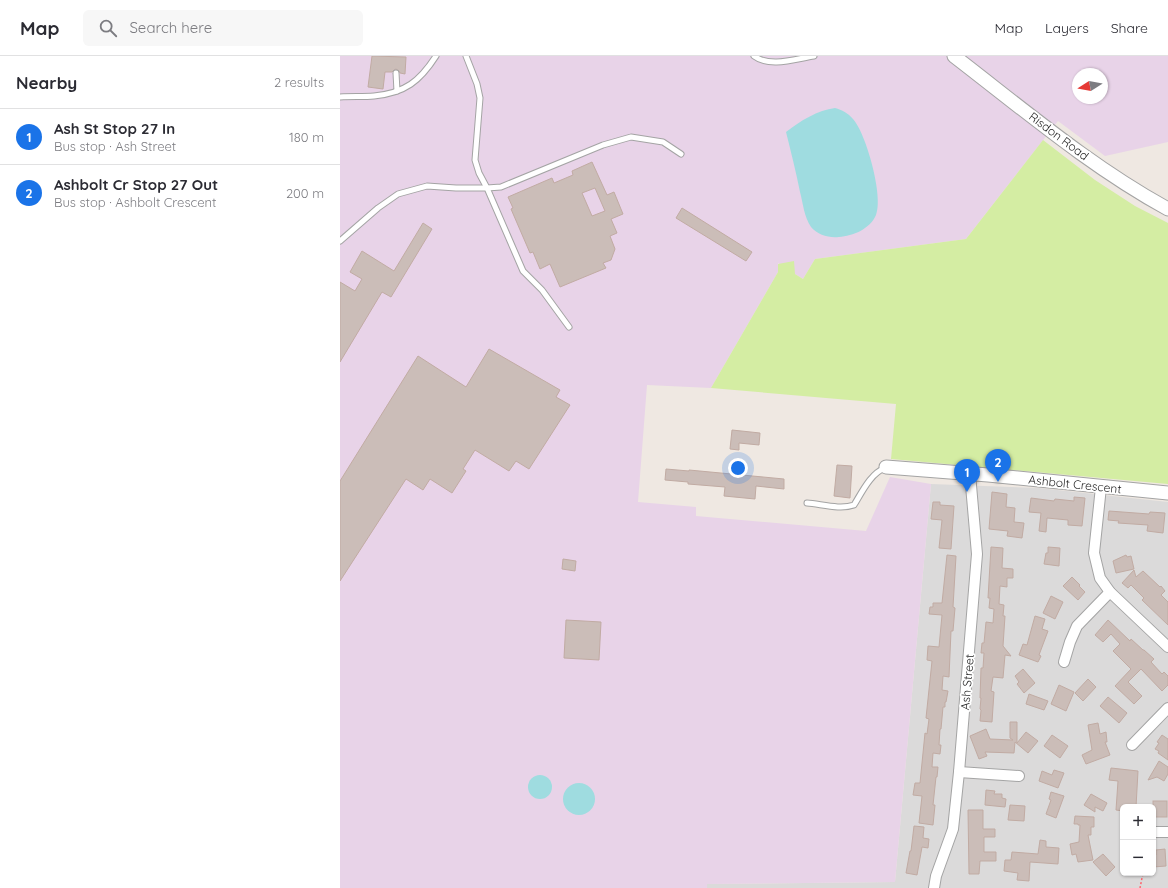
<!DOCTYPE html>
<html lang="en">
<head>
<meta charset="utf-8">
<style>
  body { margin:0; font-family:Quicksand,sans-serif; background:#f7f7f7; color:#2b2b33 }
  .controls { position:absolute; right:12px; bottom:12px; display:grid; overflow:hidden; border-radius:6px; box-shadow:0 1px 3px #0004 }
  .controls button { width:36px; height:36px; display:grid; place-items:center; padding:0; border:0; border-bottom:1px solid #e1e1e2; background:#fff; color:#2b2b33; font:20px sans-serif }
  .compass { position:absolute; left:732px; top:12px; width:36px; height:36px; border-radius:50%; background:#fff; box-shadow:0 1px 3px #0004; rotate:259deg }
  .you { position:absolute; left:398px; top:412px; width:14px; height:14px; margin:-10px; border:3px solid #fff; border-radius:50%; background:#1a73e8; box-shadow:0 0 0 6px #1a73e833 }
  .badge { display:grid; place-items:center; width:26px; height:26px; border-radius:50%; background:#1a73e8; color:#fff; font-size:13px; font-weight:700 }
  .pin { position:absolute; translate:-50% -33px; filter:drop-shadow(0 1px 2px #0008) }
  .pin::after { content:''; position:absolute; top:21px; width:14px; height:12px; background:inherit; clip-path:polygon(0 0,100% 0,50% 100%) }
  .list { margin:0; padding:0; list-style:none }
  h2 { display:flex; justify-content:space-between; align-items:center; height:52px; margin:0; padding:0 16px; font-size:17px }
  h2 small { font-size:13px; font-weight:400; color:#7c7c81 }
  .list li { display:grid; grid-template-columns:26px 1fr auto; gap:12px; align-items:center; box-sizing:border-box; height:56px; padding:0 16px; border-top:1px solid #e1e1e2 }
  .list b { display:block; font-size:15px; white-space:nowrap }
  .list p { margin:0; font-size:13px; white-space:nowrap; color:#7c7c81 }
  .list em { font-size:13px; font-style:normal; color:#7c7c81 }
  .icon { flex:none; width:22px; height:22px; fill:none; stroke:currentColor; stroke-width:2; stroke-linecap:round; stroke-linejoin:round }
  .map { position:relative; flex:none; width:828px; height:832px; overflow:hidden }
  header { display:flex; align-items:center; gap:24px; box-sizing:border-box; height:56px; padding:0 20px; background:#fff; border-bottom:1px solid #e1e1e2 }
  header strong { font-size:19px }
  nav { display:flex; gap:22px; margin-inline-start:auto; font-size:14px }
  .search { width:280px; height:36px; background:#f7f7f7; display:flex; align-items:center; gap:10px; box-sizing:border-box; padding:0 14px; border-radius:6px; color:#7c7c81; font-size:15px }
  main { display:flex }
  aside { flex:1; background:#fff }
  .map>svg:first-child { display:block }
</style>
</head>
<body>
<header>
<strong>Map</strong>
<div class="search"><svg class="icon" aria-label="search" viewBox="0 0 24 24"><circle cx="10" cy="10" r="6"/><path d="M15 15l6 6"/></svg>Search here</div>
<nav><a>Map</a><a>Layers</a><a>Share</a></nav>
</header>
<main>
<aside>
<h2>Nearby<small>2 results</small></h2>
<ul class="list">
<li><span class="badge">1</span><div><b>Ash St Stop 27 In</b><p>Bus stop · Ash Street</p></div><em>180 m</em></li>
<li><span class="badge">2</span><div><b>Ashbolt Cr Stop 27 Out</b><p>Bus stop · Ashbolt Crescent</p></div><em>200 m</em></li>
</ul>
</aside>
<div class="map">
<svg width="828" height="832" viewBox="0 0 828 832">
  <rect width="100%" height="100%" fill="#efe8e2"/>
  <path fill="#dbdada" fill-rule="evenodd" d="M591,428L699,432L828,446V832H367V828L555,826ZM783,751H813V817H783Z"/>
  <path fill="#e8d3e8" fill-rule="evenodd" d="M0,0H828V86L765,100L718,65L626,183L475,203L463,223L438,207V216L371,332L307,329L298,446L356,451V460L526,475L550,421L591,428L555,826L367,828V832H0ZM738,18H762V42H738Z"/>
  <polygon fill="#d4eda3" points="703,84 755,124 795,150 828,167 828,428 551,403 556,348 371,332 438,216 438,208 454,205 455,218 463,223 475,203 626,183"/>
  <g fill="#9fdce0">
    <path d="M495,52C502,54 508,57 513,63C526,77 544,141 536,159C530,173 513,180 499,181C488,182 478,179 471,171C464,161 463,147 460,136C456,116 451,96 446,76C460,65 478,54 495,52Z"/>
    <circle cx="200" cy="731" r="12"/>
    <circle cx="239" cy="743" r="16"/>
  </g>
  <g fill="#cbbdb8" stroke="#c1aba3" fill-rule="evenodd">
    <polygon points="32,0 66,1 65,18 60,17 59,15 56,13 54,14 52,16 45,16 43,33 28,31"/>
    <path d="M252,106L267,139L274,136L283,158L271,163L277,177L270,180L275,193L271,204L263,207L266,212L220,231L210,208L200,213L193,196L190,197L171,153L173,152L168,141L212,122L214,127L233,119L232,115ZM255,132L265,155L252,160L242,137Z"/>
    <polygon points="342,152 412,196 406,205 336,162"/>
    <polygon points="83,167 92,173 51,241 42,236 0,306 0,226 15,235 22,223 10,216 22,195 54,215"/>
    <polygon points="149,293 220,334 216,341 230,349 189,413 176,405 169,415 135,394 123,413 126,415 112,437 90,423 83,434 66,423 0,525 0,425 78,300 126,331"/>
    <polygon points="392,374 420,377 419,389 399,387 399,394 390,393"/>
    <polygon points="497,409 512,410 510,442 494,440"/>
    <polygon points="326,413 349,415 349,414 444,423 444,433 416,430 415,443 384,440 385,431 348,428 348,426 325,424"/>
    <polygon points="652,436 667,438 666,451 675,452 674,466 684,467 682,482 667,480 668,475 649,473"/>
    <polygon points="734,441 745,442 742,470 728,469 728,464 707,462 706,476 699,475 701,457 689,456 691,442 714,445 715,443 734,445"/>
    <polygon points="593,446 600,446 600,449 614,450 611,493 599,492 602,464 591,463"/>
    <polygon points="769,455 809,458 810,456 825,457 823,477 807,475 808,469 778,467 779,465 768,464"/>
    <polygon points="651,491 663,492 662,512 673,513 673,522 667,522 667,531 660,530 659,548 664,549 663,560 665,560 663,590 671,600 665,599 663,622 653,621 651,635 654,636 652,666 640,665 641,654 640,653 641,642 640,642 641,612 643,612 644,597 641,597 642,587 644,587 646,566 653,567 654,553 649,552 650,542 648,542"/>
    <polygon points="708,491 720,492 719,510 704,508 706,497 708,497"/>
    <polygon points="607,499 616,500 613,551 615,552 613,575 611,575 609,621 603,620 602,634 608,635 606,646 605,646 605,651 603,651 601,673 600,673 599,689 601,689 600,698 593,697 592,711 598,711 597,721 596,721 593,749 595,749 593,769 579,767 582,740 573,739 575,727 580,727 585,677 587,678 589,663 586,662 592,605 587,604 588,590 599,591 602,559 589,558 590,551 593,551 593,547 602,547"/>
    <polygon points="786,499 787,501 791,500 794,513 776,517 773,505"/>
    <polygon points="223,503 236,505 235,515 222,513"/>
    <polygon points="794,514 796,521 803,515 820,531 821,530 825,535 821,539 828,546 828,569 802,544 804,542 791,529 788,532 782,527"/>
    <polygon points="732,521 740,529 739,530 745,536 738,544 723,530"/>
    <polygon points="711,540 723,546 715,563 703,557"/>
    <polygon points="695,560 705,563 702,573 708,575 699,599 701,600 698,606 679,599 683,588 687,589"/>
    <polygon points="226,564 261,566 259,604 224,602"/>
    <polygon points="768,564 790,585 791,583 803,594 804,594 814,603 811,606 822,618 824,616 828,620 828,629 822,635 801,613 788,626 802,640 794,648 775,630 791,613 773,595 780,588 771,578 763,586 755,579"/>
    <polygon points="683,613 695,627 684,637 677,628 679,626 675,620"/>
    <polygon points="748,623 756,631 743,645 735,637"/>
    <polygon points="719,629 734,636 726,655 711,648"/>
    <polygon points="689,638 708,645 704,654 686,648"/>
    <polygon points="768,641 787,657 779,667 760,650"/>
    <polygon points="670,666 677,666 677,687 686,676 698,685 688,697 675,686 674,697 645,696 647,700 639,703 630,680 646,673 650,683 673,684 670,682"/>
    <polygon points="758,667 760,678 766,676 767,686 765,686 770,699 746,708 742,699 752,694 748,669"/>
    <polygon points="712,679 728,690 720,702 704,690"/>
    <polygon points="822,679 828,683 828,704 818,697 819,695 815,693 819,687 817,686"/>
    <polygon points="819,705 828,711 828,718 824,725 817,721 808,724"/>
    <polygon points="771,712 798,715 796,751 783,751 783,755 776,754 778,725 769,724"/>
    <polygon points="714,714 724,717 718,732 699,725 702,715 712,719"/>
    <polygon points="646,734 655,735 654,738 662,738 662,742 666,743 665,751 645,749"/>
    <polygon points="711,736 724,740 716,762 706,758 711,744 709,743"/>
    <polygon points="751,738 767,747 763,755 755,751 755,756 744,749"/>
    <rect x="813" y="745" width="14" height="16"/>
    <polygon points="670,749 685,750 684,765 668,764"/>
    <polygon points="628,754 643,754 643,773 655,773 655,781 644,781 644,796 656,796 656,805 640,805 639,818 629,818"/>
    <polygon points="735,760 754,761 754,771 751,771 751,779 748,779 753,804 738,806 736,798 732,799 730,788 739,786 740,769 738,769 738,768 734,768"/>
    <polygon points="574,770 584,771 583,782 589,783 588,792 582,791 577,819 566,817 570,795 571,795"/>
    <polygon points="700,784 706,785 706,791 719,792 718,808 690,806 689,825 677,824 678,817 664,815 665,804 671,804 672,796 698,798"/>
    <polygon points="825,793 826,810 813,811 813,799 816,799 816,794"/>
    <polygon points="763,798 775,811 766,820 753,806"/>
  </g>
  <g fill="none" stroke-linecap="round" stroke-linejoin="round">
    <g stroke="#a4a4a4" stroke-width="7">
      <g id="service">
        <polyline points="126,0 137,28 140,42 135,104 139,117 147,132 161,131 263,89 291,81 323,86 341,98"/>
        <path d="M414,0C430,12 455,3 474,0"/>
        <polyline points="56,17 57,35"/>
        <path d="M0,41C11,40 23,41 34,40C65,37 80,25 96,0"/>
        <polyline points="0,185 38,152 58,138 87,130 116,132 147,132 183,215 202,234 229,271"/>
        <path d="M467,447C481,448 500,454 514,449C522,436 531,417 545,412"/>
      </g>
    </g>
    <g stroke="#a4a4a4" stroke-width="12">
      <g id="minor">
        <polyline points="761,431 754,497 760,522 770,536 828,591"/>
        <polyline points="724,606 730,586 737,570 770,536"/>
        <polyline points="792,689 828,652"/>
        <polyline points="619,716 679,720"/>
        <polyline points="813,776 828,776"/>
        <polyline points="594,832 596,820 613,773 619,716 637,498 630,418"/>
      </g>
    </g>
    <g stroke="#a4a4a4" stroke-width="15">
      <g id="tertiary">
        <path d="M614,0C683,53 751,111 828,153"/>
        <polyline points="546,411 648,419 828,437"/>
      </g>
    </g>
    <polyline stroke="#ff626c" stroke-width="1.5" stroke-dasharray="2 2" stroke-linecap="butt" points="800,832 803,817"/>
    <use href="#service" stroke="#fff" stroke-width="5"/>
    <use href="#minor" stroke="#fff" stroke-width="10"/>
    <use href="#tertiary" stroke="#fff" stroke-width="13"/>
  </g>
  <g text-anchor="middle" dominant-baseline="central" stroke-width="3.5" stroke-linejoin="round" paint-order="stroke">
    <g font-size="12" fill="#1d1d1d" stroke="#fff">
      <text transform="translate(719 80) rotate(37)">Risdon Road</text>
      <text transform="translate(735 428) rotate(6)">Ashbolt Crescent</text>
      <text transform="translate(627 626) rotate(-85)">Ash Street</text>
    </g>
  </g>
</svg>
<div class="controls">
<button>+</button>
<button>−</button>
</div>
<svg class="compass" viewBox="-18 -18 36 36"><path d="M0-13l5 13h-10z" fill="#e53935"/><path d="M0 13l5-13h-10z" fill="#7c7c81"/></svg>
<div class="you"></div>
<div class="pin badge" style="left:627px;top:436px">1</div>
<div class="pin badge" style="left:658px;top:426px">2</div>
</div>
</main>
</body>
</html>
